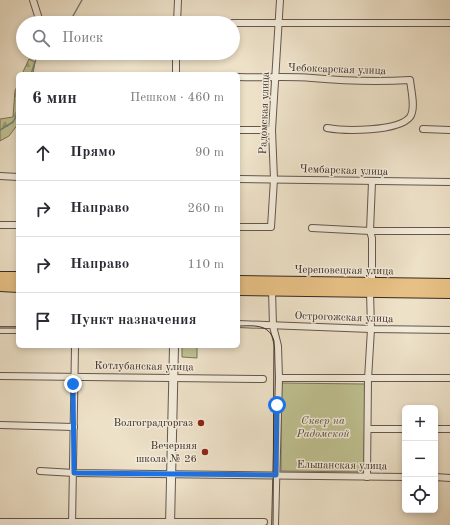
<!DOCTYPE html>
<html lang="ru">
<head>
<meta charset="utf-8">
<style>
  body { margin:0; font-family:"Old Standard TT",serif; background:#f7f7f7; color:#2b2b33 }
  .controls { position:absolute; right:12px; bottom:12px; display:grid; overflow:hidden; border-radius:6px; box-shadow:0 2px 6px #0003 }
  .controls button { width:36px; height:36px; display:grid; place-items:center; padding:0; border:0; border-bottom:1px solid #e1e1e2; background:#fff; color:#2b2b33; font:20px sans-serif }
  .stop { position:absolute; width:12px; height:12px; margin:-9px; border:3px solid #1a73e8; border-radius:50%; background:#fff }
  .stop.end { background:#1a73e8; border-color:#fff; box-shadow:0 1px 4px #0008 }
  .list { margin:0; padding:0; list-style:none }
  h2 { display:flex; justify-content:space-between; align-items:center; height:52px; margin:0; padding:0 16px; font-size:17px }
  h2 small { font-size:13px; font-weight:400; color:#7c7c81 }
  .list li { display:grid; grid-template-columns:26px 1fr auto; gap:12px; align-items:center; box-sizing:border-box; height:56px; padding:0 16px; border-top:1px solid #e1e1e2 }
  .list b { display:block; font-size:15px; white-space:nowrap }
  .list em { font-size:13px; font-style:normal; color:#7c7c81 }
  .icon { flex:none; width:22px; height:22px; fill:none; stroke:currentColor; stroke-width:2; stroke-linecap:round; stroke-linejoin:round }
  .map { position:relative; flex:none; width:450px; height:525px; overflow:hidden }
  .search { position:absolute; background:#fff; box-shadow:0 2px 6px #0003; left:16px; top:16px; width:224px; height:44px; display:flex; align-items:center; gap:10px; box-sizing:border-box; padding:0 14px; border-radius:22px; color:#7c7c81; font-size:15px }
  .panel { position:absolute; background:#fff; box-shadow:0 2px 6px #0003; left:16px; top:72px; width:224px; height:276px; border-radius:6px }
  .map>svg:first-child { display:block }
</style>
</head>
<body>
<div class="map">
<svg width="450" height="525" viewBox="0 0 450 525">
  <defs>
    <pattern id="forest-firs" width="22" height="20" patternUnits="userSpaceOnUse"><rect width="22" height="20" fill="#bfc191"/><path d="M5 1l3.5 6h-7zM16 11l3.5 6h-7z" fill="#9c9d76"/></pattern>
  </defs>
  <rect width="100%" height="100%" fill="#ede1c8"/>
  <filter id="stains"><feTurbulence type="fractalNoise" baseFrequency=".005" numOctaves="4"/><feColorMatrix values="0 0 0 0 .2 0 0 0 0 .09 0 0 0 0 .02 0 0 0 .5 -.17"/></filter>
  <radialGradient id="worn" r=".72"><stop offset=".6" stop-color="#630" stop-opacity="0"/><stop offset="1" stop-color="#630" stop-opacity=".3"/></radialGradient>
  <g fill="url(#forest-firs)" stroke="#7c745a">
    <polygon points="29,59 35,62 33,74 22,74"/>
    <polygon points="18,84 18,124 9,136 0,141 0,119 13,117 15,91"/>
  </g>
  <g fill="#bfc191" stroke="#7c745a">
    <polygon points="182,346 197,346 197,358 182,357"/>
    <polygon points="281,383 365,384 364,472 281,471"/>
  </g>
  <g fill="none" stroke-linecap="round" stroke-linejoin="round">
    <g stroke="#73817b" stroke-width="1.5">
      <polyline points="69,23 82,0"/>
      <polyline points="31,74 36,59 42,53"/>
      <polyline points="0,130 13,122 18,113"/>
    </g>
    <g stroke="#66564c" stroke-width="8">
      <g id="minor">
        <polyline points="33,0 39,19"/>
        <polyline points="114,21 217,23"/>
        <polyline points="177,23 178,0"/>
        <polyline points="233,23 450,23"/>
        <polyline points="176,74 176,53"/>
        <path d="M238,77C262,78 288,76 312,78C345,81 377,82 410,80C411,90 416,109 410,117C398,132 344,131 327,128"/>
        <polyline points="423,129 450,130"/>
        <polyline points="238,130 272,130"/>
        <polyline points="0,176 18,177"/>
        <polyline points="238,179 450,182"/>
        <polyline points="372,182 370,231 372,238 372,283"/>
        <polyline points="0,225 18,225"/>
        <polyline points="238,227 271,227 274,179 272,130 280,0"/>
        <polyline points="312,228 370,231 450,231"/>
        <polyline points="272,290 273,326 278,346 279,378 275,525"/>
        <polyline points="238,324 371,329 450,330"/>
        <polyline points="0,330 18,330"/>
        <polyline points="0,376 263,379"/>
        <polyline points="279,378 450,378"/>
        <polyline points="0,425 74,427"/>
        <polyline points="368,429 405,429"/>
        <polyline points="435,429 450,429"/>
        <polyline points="40,471 74,473 405,477"/>
        <polyline points="367,477 368,379 371,329 370,291"/>
        <polyline points="435,477 450,478"/>
        <polyline points="0,522 264,522"/>
        <polyline points="72,525 75,346"/>
      </g>
    </g>
    <g stroke="#66564c" stroke-width="10">
      <polyline id="tertiary" points="170,525 174,346"/>
    </g>
    <g stroke="#392822" stroke-width="12">
      <g id="trunk">
        <polyline points="0,277 18,277"/>
        <polyline points="238,281 450,284"/>
        <polyline points="0,286 18,287"/>
        <polyline points="238,290 450,293"/>
      </g>
    </g>
    <use href="#minor" stroke="#f3ecdb" stroke-width="6"/>
    <use href="#tertiary" stroke="#f3ecdb" stroke-width="8"/>
    <use href="#trunk" stroke="#e6c084" stroke-width="10"/>
    <g stroke="#392822" stroke-width="1">
      <path d="M238,326C253,326 269,323 274,341L273,525"/>
      <polyline points="0,328 18,328"/>
    </g>
  </g>
  <g fill="none" stroke-linecap="round" stroke-linejoin="round">
    <polyline stroke="#1a73e8" stroke-width="5" points="73,384 74,473 276,475 277,405"/>
  </g>
  <g fill="#8f2418" stroke="#f3ecdb" stroke-width="1.5">
    <circle cx="201" cy="423" r="4"/>
    <circle cx="205" cy="452" r="4"/>
  </g>
  <g text-anchor="middle" dominant-baseline="central" stroke-width="3" stroke-linejoin="round" paint-order="stroke">
    <g font-size="11" fill="#392822" stroke="#f3ecdb">
      <text transform="translate(337 70) rotate(2)">Чебоксарская улица</text>
      <text transform="translate(265 113) rotate(-88)">Радомская улица</text>
      <text transform="translate(344 171) rotate(2)">Чембарская улица</text>
      <text transform="translate(344 271) rotate(1)">Череповецкая улица</text>
      <text transform="translate(344 318) rotate(2)">Острогожская улица</text>
      <text transform="translate(144 367) rotate(1)">Котлубанская улица</text>
      <text transform="translate(342 466) rotate(1)">Ельшанская улица</text>
    </g>
    <g font-size="11" font-style="italic" fill="#5a4e3e" stroke="#f3ecdb">
      <text x="323" y="421">Сквер на<tspan x="323" dy="13">Радомской</tspan></text>
    </g>
    <g font-size="11" fill="#392822" stroke="#f3ecdb" text-anchor="end">
      <text x="193" y="423">Волгоградгоргаз</text>
      <text x="197" y="446">Вечерняя<tspan x="197" dy="13">школа № 26</tspan></text>
    </g>
  </g>
  <rect width="100%" height="100%" filter="url(#stains)"/>
  <rect width="100%" height="100%" fill="url(#worn)"/>
</svg>
<div class="controls">
<button>+</button>
<button>−</button>
<button><svg class="icon" aria-label="locate" viewBox="0 0 24 24"><circle cx="12" cy="12" r="6"/><path d="M12 2v4M12 18v4M2 12h4M18 12h4"/></svg></button>
</div>
<div class="stop" style="left:277px;top:405px"></div>
<div class="stop end" style="left:73px;top:384px"></div>
<div class="search"><svg class="icon" aria-label="search" viewBox="0 0 24 24"><circle cx="10" cy="10" r="6"/><path d="M15 15l6 6"/></svg>Поиск</div>
<section class="panel">
<h2>6 мин<small>Пешком · 460 m</small></h2>
<ul class="list">
<li><svg class="icon" aria-label="ahead" viewBox="0 0 24 24"><path d="M12 20V5M6 11l6-6 6 6"/></svg><div><b>Прямо</b></div><em>90 m</em></li>
<li><svg class="icon" aria-label="right" viewBox="0 0 24 24"><path d="M7 20v-9h11M14 6l5 5-5 5"/></svg><div><b>Направо</b></div><em>260 m</em></li>
<li><svg class="icon" aria-label="right" viewBox="0 0 24 24"><path d="M7 20v-9h11M14 6l5 5-5 5"/></svg><div><b>Направо</b></div><em>110 m</em></li>
<li><svg class="icon" aria-label="arrive" viewBox="0 0 24 24"><path d="M6 21V4h12l-3 4 3 4H6"/></svg><div><b>Пункт назначения</b></div></li>
</ul>
</section>
</div>
</body>
</html>
